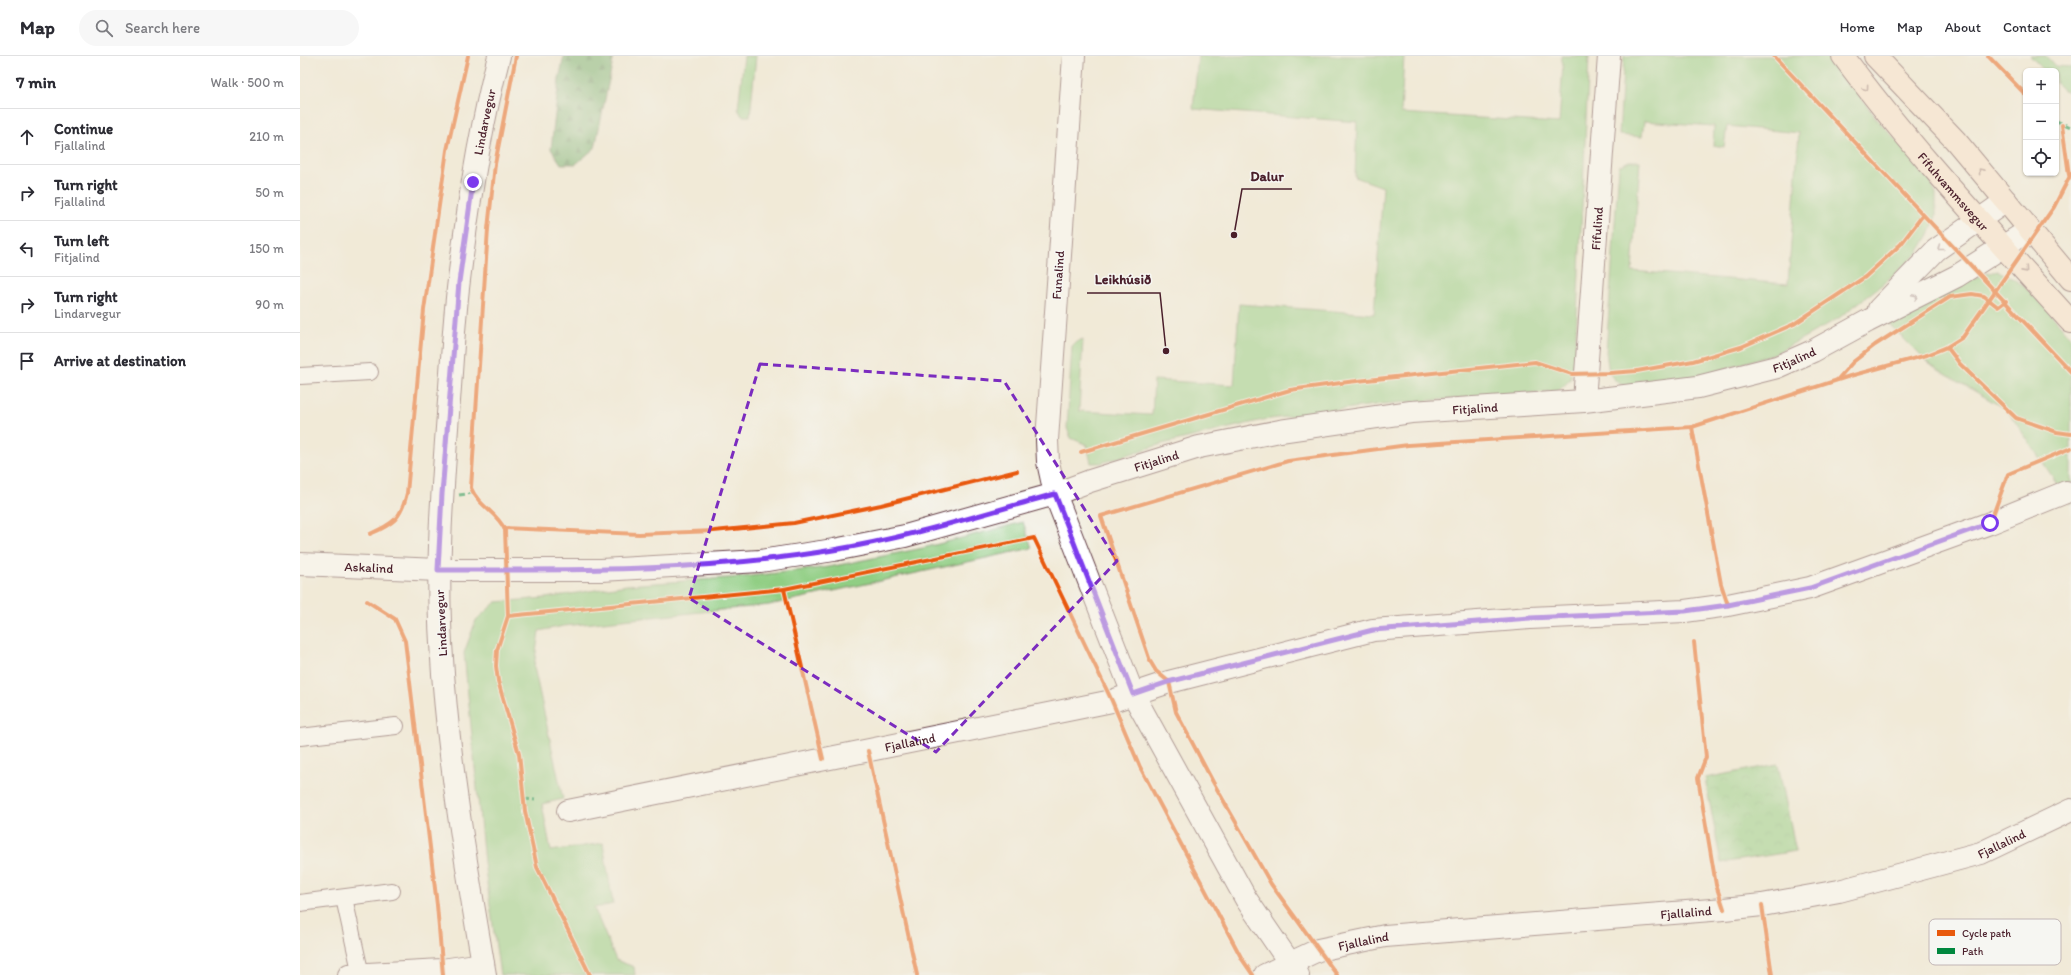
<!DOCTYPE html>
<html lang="en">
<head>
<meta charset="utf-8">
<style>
  body { margin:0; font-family:Itim,sans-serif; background:#f7f7f7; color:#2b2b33 }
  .controls { position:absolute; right:12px; top:12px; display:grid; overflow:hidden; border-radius:6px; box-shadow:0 1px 3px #0004 }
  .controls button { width:36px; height:36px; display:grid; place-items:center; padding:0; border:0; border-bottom:1px solid #e1e1e2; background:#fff; color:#2b2b33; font:20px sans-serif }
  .stop { position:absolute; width:12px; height:12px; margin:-9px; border:3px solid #7c3aed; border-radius:50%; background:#fff }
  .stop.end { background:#7c3aed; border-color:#fff; box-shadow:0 1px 4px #0008 }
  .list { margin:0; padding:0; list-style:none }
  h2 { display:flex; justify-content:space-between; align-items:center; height:52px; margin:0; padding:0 16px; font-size:17px }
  h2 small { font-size:13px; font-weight:400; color:#7c7c81 }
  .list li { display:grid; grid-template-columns:26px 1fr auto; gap:12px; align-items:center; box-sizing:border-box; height:56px; padding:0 16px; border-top:1px solid #e1e1e2 }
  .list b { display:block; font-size:15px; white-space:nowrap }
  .list p { margin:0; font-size:13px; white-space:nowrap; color:#7c7c81 }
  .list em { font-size:13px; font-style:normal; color:#7c7c81 }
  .icon { flex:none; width:22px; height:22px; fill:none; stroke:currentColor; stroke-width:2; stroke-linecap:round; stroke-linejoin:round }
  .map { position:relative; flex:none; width:1771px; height:919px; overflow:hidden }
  header { display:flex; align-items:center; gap:24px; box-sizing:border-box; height:56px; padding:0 20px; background:#fff; border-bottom:1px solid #e1e1e2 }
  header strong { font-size:19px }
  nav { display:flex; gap:22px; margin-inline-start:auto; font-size:14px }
  .search { width:280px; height:36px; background:#f7f7f7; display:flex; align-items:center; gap:10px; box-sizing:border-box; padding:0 14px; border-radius:22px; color:#7c7c81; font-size:15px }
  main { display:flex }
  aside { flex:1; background:#fff }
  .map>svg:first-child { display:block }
</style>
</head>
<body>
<header>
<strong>Map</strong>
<div class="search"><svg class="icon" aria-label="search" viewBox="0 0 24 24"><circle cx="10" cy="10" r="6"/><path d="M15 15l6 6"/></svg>Search here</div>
<nav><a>Home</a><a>Map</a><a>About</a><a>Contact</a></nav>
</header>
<main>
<aside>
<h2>7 min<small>Walk · 500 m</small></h2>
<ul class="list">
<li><svg class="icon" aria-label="ahead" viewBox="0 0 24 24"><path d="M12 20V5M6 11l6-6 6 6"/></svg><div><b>Continue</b><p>Fjallalind</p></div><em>210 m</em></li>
<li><svg class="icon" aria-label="right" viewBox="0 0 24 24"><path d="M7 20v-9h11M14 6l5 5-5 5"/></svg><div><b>Turn right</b><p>Fjallalind</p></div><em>50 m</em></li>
<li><svg class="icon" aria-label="left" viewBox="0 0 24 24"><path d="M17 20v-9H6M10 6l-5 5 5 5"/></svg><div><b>Turn left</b><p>Fitjalind</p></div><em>150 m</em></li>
<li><svg class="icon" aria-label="right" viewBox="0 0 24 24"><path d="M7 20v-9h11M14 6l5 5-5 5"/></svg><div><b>Turn right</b><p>Lindarvegur</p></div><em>90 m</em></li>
<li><svg class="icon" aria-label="arrive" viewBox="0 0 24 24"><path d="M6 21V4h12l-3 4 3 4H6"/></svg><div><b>Arrive at destination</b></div></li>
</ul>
</aside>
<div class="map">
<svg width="1771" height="919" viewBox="0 0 1771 919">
  <defs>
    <pattern id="forest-firs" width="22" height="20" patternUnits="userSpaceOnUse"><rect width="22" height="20" fill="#74b171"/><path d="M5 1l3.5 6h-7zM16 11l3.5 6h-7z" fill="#618f5d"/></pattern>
    <pattern id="park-crowns" width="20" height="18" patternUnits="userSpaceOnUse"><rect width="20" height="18" fill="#90ce83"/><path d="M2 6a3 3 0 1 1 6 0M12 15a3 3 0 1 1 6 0" fill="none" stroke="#7eb071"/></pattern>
  </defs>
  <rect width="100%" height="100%" fill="#f6f6f2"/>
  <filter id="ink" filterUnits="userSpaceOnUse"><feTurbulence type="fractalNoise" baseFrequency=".025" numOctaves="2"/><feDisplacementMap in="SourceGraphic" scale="8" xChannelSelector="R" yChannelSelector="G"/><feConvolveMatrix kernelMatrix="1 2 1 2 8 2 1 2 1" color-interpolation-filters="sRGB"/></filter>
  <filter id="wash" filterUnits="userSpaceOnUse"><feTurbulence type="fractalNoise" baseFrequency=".012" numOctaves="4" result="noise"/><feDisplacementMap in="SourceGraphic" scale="16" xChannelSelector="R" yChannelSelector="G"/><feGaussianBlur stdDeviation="0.9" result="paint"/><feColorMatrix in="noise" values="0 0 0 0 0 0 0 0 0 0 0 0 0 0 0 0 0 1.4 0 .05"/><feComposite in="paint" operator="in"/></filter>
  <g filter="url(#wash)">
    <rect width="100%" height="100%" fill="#f1ead7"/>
    <g fill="#90ce83" stroke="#6d7657">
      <polygon points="444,0 456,0 450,60 442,60 438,53"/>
      <polygon points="898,0 1104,0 1101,57 1259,67 1263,9 1261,0 1289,0 1275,302 1270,324 1258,335 1082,348 963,364 862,388 801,407 791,407 787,389 771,382 767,372 772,290 776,286 783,283 779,355 852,359 854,324 934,329 939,248 1074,258 1083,131 1055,121 1057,66 893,53"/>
      <path d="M1324,0H1531L1576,62L1628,119L1636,138V160L1630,177L1618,197L1584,227L1539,262L1476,297L1408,318L1327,331C1307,323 1309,315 1306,296L1319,110L1329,105H1340L1332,215L1488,228L1499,77L1427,70L1424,91L1413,89L1414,70L1344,65L1342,81L1319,79Z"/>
      <polygon points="1730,0 1746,0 1755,10 1771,11 1771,36 1764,35 1756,27 1756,15 1745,15"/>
      <path d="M1698,215C1730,228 1749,257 1771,282V448L1707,354L1630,309L1587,266L1683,218Z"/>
      <polygon points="723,466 732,492 469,549 264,570 239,575 234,611 263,743 242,748 251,795 303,787 313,848 294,852 316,904 334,911 335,919 200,919 184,806 164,597 176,564 196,546 245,542 327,529 442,521 529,511 623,492"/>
    </g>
    <polygon fill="url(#forest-firs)" stroke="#5f684e" points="264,0 314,0 295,92 276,108 261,108 251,93 259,23"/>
    <polygon fill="url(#park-crowns)" stroke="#6d7657" points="1478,708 1496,795 1421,807 1405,722"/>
  </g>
  <g filter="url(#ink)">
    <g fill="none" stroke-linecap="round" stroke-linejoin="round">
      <g stroke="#633d45" stroke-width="18">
        <g id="service">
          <polyline points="0,320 70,316"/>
          <polyline points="0,681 96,670"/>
          <polyline points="44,842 61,919"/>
          <polyline points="0,847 92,835"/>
        </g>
      </g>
      <g stroke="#633d45" stroke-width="24">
        <g id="minor">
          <polyline points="774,0 747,384 748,406 755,438 833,638 946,843 998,919"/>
          <polyline points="1579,253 1636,194 1706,145"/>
          <path id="s1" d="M1284,345L1309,0"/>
          <path id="s2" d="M0,508L138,514H301L460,505L534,494L605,480L755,438L790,425L899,391L980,375L1111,356L1284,345L1398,331L1477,311L1513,295L1568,265L1657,220L1729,174"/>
          <path id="s3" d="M268,755L812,645L869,626L1073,574L1230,562L1385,555L1428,549L1510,532L1690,467L1766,436"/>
          <polyline points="49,919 142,914 183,908"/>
          <path id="s4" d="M965,919L1018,894L1085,880L1424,853L1462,849L1539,835L1681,797L1771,754"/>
        </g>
      </g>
      <g stroke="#633d45" stroke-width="24">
        <g id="tertiary">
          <path id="s5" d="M185,919C166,809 147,698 141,587C136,506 143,426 149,345C152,305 154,264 159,224C168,149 180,73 199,0"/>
        </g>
      </g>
      <g stroke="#633d45" stroke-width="24">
        <g id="secondary">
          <path id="s6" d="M1543,0C1612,94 1693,179 1771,266"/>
          <polyline points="1575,0 1655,84 1771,223"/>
        </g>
      </g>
      <use href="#service" stroke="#fff" stroke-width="16"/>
      <use href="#minor" stroke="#fff" stroke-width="22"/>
      <use href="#tertiary" stroke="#fff" stroke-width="22"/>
      <use href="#secondary" stroke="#fce5d0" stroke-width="22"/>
      <g stroke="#00873e" stroke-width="3" stroke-dasharray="6 3" stroke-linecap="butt">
        <polyline points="1756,65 1771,71"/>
        <polyline points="159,439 173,437"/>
        <polyline points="224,743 235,744"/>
      </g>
      <g stroke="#f6f6f2" stroke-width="6">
        <g id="cycleway">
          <path d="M216,0L195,108L188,173L171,432C179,451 197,456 205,474L208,560L197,594L196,610L198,625L219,698L225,755L237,811L290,919"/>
          <polyline points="1474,0 1771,316"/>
          <polyline points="1688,0 1726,39"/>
          <polyline points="1762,69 1769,119"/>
          <polyline points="1647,291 1660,308 1716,362 1757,376 1771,378"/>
          <polyline points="1537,324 1553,306 1575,289 1650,241 1672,238 1684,240 1698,251 1706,245"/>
          <polyline points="1392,371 1421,528 1428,549"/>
          <polyline points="781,396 990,334 1048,326 1235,306 1272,318 1310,317 1337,315 1393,305 1441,291 1494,268 1565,221 1601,188 1623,159"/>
          <polyline points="1690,467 1708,418 1771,392"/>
          <polyline points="204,472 339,478 414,475 494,467 581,449 717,415"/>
          <path d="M70,478C93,468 101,463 107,437L124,254L147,94L168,0"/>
          <polyline points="484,533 523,703"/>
          <polyline points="67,545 95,563 105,585 137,849 143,919"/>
          <polyline points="208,560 484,533 734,482 812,645 840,711 942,903 953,919"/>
          <polyline points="1394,586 1406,701 1398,722 1416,829 1424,853"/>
          <polyline points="568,695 617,919"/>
          <polyline points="1462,849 1472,919"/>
          <polyline points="1037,919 971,828 913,726 876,656 869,626 856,615 850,605 801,460 988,405 1108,389 1392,371 1550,320 1627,299 1647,291 1663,281 1754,151 1771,118"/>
        </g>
      </g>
      <use href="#cycleway" stroke="#e8590c" stroke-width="4"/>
    </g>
    <defs><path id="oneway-chevron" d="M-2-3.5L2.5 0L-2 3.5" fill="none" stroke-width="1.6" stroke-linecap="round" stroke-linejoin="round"/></defs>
    <g stroke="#a3827e">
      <use href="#oneway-chevron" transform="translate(1566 32) rotate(54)"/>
      <use href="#oneway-chevron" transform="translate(1681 115) rotate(-130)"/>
      <use href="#oneway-chevron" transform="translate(1725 214) rotate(48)"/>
    </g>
    <g stroke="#ae9aa0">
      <use href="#oneway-chevron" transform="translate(1640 192) rotate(142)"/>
      <use href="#oneway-chevron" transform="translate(1615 241) rotate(-27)"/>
    </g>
  </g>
  <g fill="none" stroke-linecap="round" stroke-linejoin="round" filter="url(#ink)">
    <path stroke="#7c3aed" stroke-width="5" d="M173,126L159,226L142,438L138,514C270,514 402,516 533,494C608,482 682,458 755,438L833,638L868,626L1073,574L1230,562L1385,555L1428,549L1510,532L1690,467"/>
  </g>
  <path d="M0 0H1771V919H0ZM460,308L704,325L817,505L636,696L389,542Z" fill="#f1ead7" fill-opacity=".55" fill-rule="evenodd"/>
  <path fill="none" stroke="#7b2cbf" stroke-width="3" stroke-dasharray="8 5" stroke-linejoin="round" d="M460,308L704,325L817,505L636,696L389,542Z"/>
  <g text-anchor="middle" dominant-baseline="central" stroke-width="3" stroke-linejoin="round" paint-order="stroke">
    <g font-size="13" fill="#4a1f2b" stroke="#f6f6f2">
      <text stroke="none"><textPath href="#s5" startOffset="859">Lindarvegur</textPath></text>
      <text stroke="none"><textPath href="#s6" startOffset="175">Fífuhvammsvegur</textPath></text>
      <text stroke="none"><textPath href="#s1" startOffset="173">Fífulind</textPath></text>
      <text transform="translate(758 219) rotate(-86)">Funalind</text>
      <text stroke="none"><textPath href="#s2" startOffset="1518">Fitjalind</textPath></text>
      <text stroke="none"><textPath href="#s2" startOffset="1194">Fitjalind</textPath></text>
      <text stroke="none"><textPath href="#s2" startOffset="870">Fitjalind</textPath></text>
      <text stroke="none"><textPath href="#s2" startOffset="69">Askalind</textPath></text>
      <text transform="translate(141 567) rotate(-93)">Lindarvegur</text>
      <text stroke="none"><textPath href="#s3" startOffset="349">Fjallalind</textPath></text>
      <text stroke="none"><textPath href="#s4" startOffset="753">Fjallalind</textPath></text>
      <text stroke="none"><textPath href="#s4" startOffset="429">Fjallalind</textPath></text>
      <text stroke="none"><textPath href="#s4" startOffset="105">Fjallalind</textPath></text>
    </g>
  </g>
  <rect x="1629" y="863" width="132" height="46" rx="6" fill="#f6f6f2" stroke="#c2b6b6" stroke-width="1"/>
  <rect x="1637" y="874" width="18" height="6" fill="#e8590c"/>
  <rect x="1637" y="892" width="18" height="6" fill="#00873e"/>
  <g font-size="11" fill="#4a1f2b">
    <text x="1662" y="881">Cycle path</text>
    <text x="1662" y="899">Path</text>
  </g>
  <path fill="none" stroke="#4a1f2b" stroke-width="1.5" d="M934 179L942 133H992M866 295L860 237H787"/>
  <g fill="#4a1f2b" stroke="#f6f6f2" stroke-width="1.5">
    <circle cx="934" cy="179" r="4"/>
    <circle cx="866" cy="295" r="4"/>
  </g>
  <g font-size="14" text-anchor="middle" font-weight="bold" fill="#4a1f2b" stroke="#f6f6f2" stroke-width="3" stroke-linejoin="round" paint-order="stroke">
    <text x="967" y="125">Dalur</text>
    <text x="823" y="228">Leikhúsið</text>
  </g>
</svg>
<div class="controls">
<button>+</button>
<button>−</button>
<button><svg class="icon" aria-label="locate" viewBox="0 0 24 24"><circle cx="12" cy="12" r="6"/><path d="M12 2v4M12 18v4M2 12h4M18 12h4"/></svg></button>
</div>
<div class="stop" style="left:1690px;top:467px"></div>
<div class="stop end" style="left:173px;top:126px"></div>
</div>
</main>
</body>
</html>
